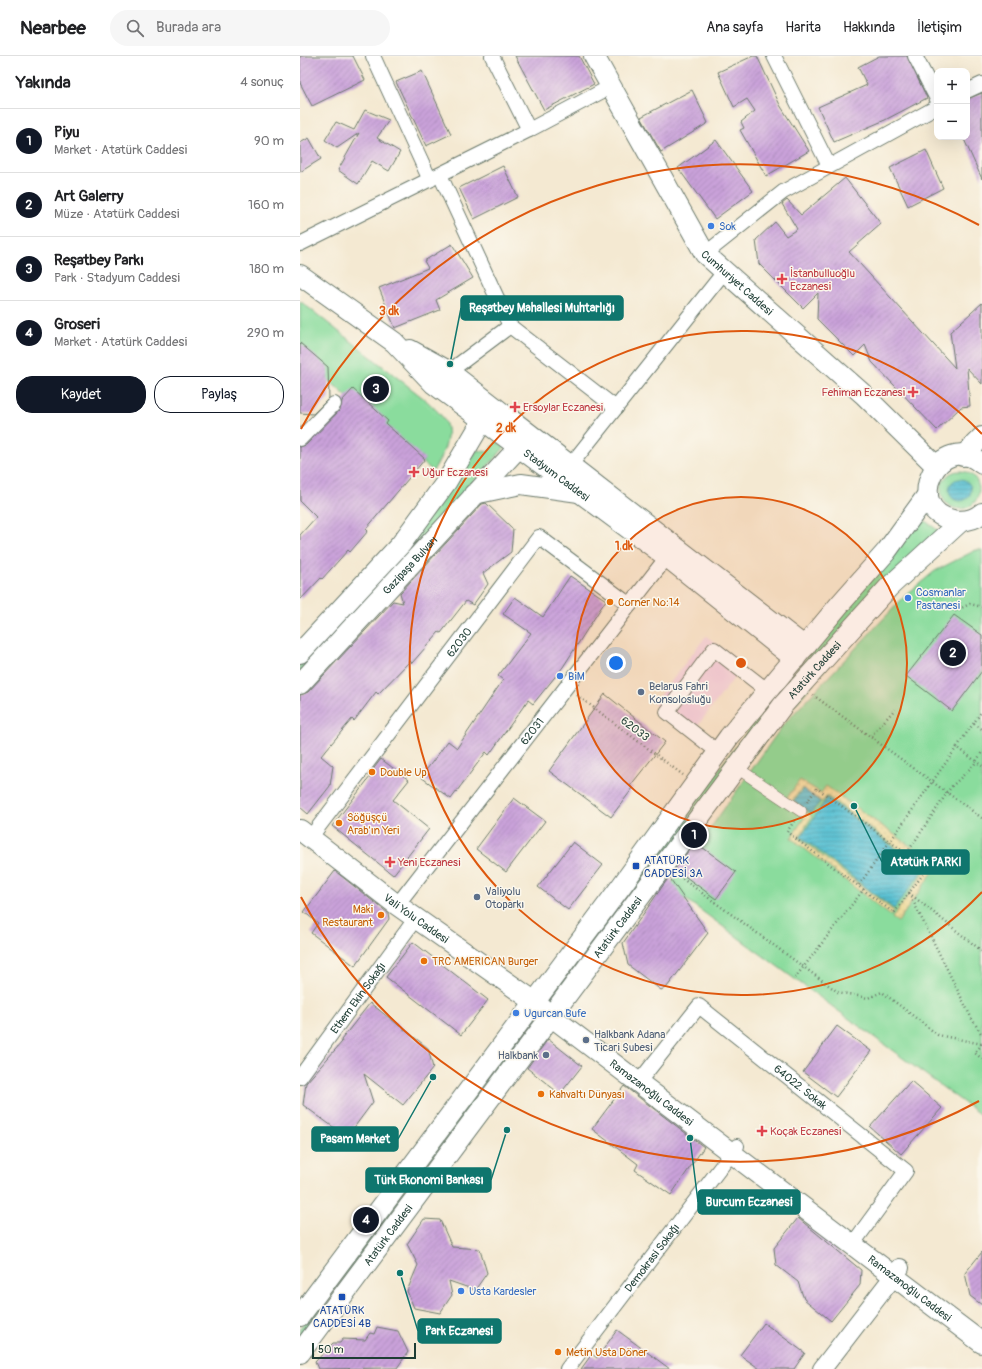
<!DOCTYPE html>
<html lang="tr">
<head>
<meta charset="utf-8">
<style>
  body { margin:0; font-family:Pangolin,sans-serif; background:#f6f6f6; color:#202124 }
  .controls { position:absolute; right:12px; top:12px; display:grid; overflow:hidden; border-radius:8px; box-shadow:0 4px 16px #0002 }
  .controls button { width:36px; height:36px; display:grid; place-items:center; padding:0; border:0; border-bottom:1px solid #e0e0e0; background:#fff; color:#202124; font:20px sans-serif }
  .scale { position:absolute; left:12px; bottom:10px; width:104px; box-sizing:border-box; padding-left:4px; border:2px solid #1f3d34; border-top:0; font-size:11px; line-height:14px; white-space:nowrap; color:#1f3d34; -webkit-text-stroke:3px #fbf7ec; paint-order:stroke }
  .you { position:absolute; left:316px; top:607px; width:14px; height:14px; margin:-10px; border:3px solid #fff; border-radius:50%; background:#1a73e8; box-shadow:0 0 0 6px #1a73e833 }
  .badge { display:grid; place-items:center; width:26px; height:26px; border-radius:50%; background:#111827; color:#fff; font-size:13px; font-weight:700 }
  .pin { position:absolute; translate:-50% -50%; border:2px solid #fff; box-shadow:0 1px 4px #0006 }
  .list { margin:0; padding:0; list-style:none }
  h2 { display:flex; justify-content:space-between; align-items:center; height:52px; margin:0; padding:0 16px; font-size:17px }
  h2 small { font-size:13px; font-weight:400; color:#757577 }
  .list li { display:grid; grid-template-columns:26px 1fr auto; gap:12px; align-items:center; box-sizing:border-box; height:64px; padding:0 16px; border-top:1px solid #e0e0e0 }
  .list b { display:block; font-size:15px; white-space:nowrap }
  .list p { margin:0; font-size:13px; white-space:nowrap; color:#757577 }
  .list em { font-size:13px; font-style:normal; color:#757577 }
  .actions { display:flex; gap:8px; padding:12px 16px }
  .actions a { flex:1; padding:9px 0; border:1px solid #111827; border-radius:16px; text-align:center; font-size:14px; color:#111827 }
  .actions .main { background:#111827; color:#fff }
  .icon { flex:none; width:22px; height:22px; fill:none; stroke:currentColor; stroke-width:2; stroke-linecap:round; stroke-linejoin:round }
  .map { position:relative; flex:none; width:682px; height:1313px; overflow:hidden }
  header { display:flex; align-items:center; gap:24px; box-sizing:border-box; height:56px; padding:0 20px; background:#fff; border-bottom:1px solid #e0e0e0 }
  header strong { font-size:19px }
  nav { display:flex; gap:22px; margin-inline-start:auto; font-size:14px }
  .search { width:280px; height:36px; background:#f6f6f6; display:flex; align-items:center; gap:10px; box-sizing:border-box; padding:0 14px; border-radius:22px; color:#757577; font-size:15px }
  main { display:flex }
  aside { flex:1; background:#fff }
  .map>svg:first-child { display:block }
</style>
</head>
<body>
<header>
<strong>Nearbee</strong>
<div class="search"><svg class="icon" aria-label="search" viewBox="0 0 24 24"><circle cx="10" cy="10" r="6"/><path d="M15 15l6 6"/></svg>Burada ara</div>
<nav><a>Ana sayfa</a><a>Harita</a><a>Hakkında</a><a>İletişim</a></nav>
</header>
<main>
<aside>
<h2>Yakında<small>4 sonuç</small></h2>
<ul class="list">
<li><span class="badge">1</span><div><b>Piyu</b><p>Market · Atatürk Caddesi</p></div><em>90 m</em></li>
<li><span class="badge">2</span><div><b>Art Galerry</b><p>Müze · Atatürk Caddesi</p></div><em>160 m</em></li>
<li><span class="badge">3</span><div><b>Reşatbey Parkı</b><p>Park · Stadyum Caddesi</p></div><em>180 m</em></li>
<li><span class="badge">4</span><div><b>Groseri</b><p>Market · Atatürk Caddesi</p></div><em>290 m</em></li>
</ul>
<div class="actions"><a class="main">Kaydet</a><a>Paylaş</a></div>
</aside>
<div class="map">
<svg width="682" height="1313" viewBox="0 0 682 1313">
  <defs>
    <pattern id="sand-dots" width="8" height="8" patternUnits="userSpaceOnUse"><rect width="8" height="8" fill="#eeda9e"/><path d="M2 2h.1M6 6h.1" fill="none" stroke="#ccbc89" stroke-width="1.8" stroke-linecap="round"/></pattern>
    <pattern id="water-rules" width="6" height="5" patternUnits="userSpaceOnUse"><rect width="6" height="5" fill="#55bfd2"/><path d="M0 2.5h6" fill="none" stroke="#469cab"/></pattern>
    <pattern id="building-hatch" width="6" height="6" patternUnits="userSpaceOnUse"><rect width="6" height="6" fill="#caa2da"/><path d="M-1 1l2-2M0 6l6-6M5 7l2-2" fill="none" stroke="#a385b2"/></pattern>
  </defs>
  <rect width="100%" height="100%" fill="#fbf7ec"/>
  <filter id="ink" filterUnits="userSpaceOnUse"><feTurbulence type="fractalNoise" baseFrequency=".025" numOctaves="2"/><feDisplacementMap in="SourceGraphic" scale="8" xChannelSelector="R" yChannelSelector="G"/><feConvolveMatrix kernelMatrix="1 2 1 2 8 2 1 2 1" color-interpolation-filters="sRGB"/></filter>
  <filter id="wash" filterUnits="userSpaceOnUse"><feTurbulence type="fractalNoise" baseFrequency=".012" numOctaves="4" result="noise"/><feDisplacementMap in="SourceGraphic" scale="16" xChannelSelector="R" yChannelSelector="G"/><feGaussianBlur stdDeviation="0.9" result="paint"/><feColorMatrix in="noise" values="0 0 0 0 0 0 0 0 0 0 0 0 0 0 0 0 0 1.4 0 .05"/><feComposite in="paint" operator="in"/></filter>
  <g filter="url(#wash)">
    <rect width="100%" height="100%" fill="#f4e9d2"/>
    <polygon fill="#f0d0e5" points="406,580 444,609 392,677 354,648"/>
    <g fill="#8adc9d" stroke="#548c68">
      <path d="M0,245L127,345C132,350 139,356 143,362C154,379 142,400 133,415L88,378L0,298Z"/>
      <polygon points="197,385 205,391 0,616 0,608 106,493 177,394 188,396"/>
      <circle cx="660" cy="434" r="19"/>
      <polygon points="621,462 639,475 255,940 251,936 464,653"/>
      <polygon points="676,494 682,494 682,1060 369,831 483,669 606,539 635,515"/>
      <polygon points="225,969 230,971 0,1281 0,1272"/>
    </g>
    <g fill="url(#sand-dots)" stroke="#868c69">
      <polygon points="500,724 521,737 526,730 630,804 624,812 527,740 522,746 502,732 492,745 512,760 499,782 594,855 591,860 491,782 504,762 484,746"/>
      <polygon points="632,805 637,810 598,866 592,862"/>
    </g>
    <g fill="url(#water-rules)" stroke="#3a7e83">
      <circle cx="660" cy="434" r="11"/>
      <polygon points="503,733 520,746 511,757 494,745"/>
      <polygon points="527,742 623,814 594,853 501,781"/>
    </g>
    <g id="blocks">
      <g fill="url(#building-hatch)">
        <polygon points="0,0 53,0 65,24 12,50 0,27"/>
        <polygon points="215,0 279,0 294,28 244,54"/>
        <polygon points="453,0 457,0 480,49 509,95 466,120 440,74 444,72 441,66 455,55 447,43 434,51 418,16"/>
        <polygon points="579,0 607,0 627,42 585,64 534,86 518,51 567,29 558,11"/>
        <polygon points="122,15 151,78 126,90 96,26"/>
        <polygon points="392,34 408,67 361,96 341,61"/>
        <polygon points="682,37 682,123 663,81 667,81 667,43"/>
        <polygon points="65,54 89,64 77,82 100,96 89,115 72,105 58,128 38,114 59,77 37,92 25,84 36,66 54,74"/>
        <polygon points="9,82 21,103 0,116 0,87"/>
        <polygon points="416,84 453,135 415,163 378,112"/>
        <polygon points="626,94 643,132 608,150 590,112"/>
        <polygon points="203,110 218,141 174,163 159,132"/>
        <polygon points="545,122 581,168 549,196 655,312 650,276 682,247 682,328 667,312 670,350 661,351 637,374 572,306 565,289 554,300 517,263 518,237 503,252 459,208 456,184 475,166 486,180 497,173 482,148 487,144 501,159"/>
        <polygon points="152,188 173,222 136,244 140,254 95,272 79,232 128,212 124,205"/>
        <polygon points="0,287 28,311 29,342 13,358 0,357"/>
        <polygon points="53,333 88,365 86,368 125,403 66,473 68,475 50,496 48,494 22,523 21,522 0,544 0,479 16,461 0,445 0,391 6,389 40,354 42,345"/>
        <polygon points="186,447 213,473 211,496 183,517 188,528 173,549 166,545 141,577 139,576 112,607 110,605 78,638 76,636 54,665 52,663 21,700 33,710 30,730 8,758 0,751 0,639 8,636 93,545 103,547 100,537 182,448"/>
        <polygon points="270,520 306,544 263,611 233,648 228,644 189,699 186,696 151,743 121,721 148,685 157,692 203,624 198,620 231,577 203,558 215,541 243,561"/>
        <polygon points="654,559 682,579 682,615 652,655 606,620"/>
        <polygon points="305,638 365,686 330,730 333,732 311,761 249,715"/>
        <polygon points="81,703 109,724 93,744 129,773 93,819 32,770 70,721 68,720"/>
        <polygon points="214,742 245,765 206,816 176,793"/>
        <polygon points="273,786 303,809 268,854 238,831"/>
        <polygon points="395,786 436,816 416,843 375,813"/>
        <polygon points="35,815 88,857 89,863 55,910 11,877 18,867 4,856"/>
        <polygon points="369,821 408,877 367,931 361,934 328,909 323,887"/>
        <polygon points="113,886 188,944 161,979 86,921"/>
        <polygon points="70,947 128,992 133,1012 103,1049 64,1018 73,1046 47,1081 3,1049 6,1027 42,986 41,984"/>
        <polygon points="537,970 571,995 536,1041 503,1016"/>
        <polygon points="248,983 282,1010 260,1038 227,1012"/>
        <polygon points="611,1025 642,1052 601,1098 570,1071"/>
        <polygon points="324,1030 404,1091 371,1139 335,1114 338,1108 292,1073"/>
        <polygon points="498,1162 561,1214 560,1229 531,1265 504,1243 498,1226 476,1209 474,1192"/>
        <polygon points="124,1163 140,1164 152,1191 180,1193 187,1217 175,1234 149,1225 152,1239 140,1257 114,1252 107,1235 118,1209 107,1188"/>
        <polygon points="682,1196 682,1249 670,1240 665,1217"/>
        <polygon points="464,1267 505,1297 494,1313 460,1313 440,1299"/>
        <polygon points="77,1271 98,1275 108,1296 97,1312 18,1313 15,1306 33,1287 40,1287 43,1283 65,1284 70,1277 74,1278"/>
        <polygon points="317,1274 370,1313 281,1313 292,1298 297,1302"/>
      </g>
    </g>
  </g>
  <g filter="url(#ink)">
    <use href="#blocks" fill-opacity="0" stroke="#6a796b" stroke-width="1"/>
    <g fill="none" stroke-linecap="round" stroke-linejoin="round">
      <g stroke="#6a796b" stroke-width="12">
        <polyline id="pedestrian" points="443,716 501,755"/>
      </g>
      <g stroke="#6a796b" stroke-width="16">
        <g id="minor">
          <polyline points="73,0 130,124"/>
          <polyline points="192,0 229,74"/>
          <polyline points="474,0 529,110"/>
          <polyline points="615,0 637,43"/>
          <polyline points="667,35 682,28"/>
          <polyline points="140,119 210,270"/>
          <polyline points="0,188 229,74 310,31"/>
          <polyline points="405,198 483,136 637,51"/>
          <polyline points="142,321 210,270 316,352"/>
          <polyline points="0,383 34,348"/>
          <polyline points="265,416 424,216"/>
          <polyline points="418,696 367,656 414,593 468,635"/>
          <path id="s1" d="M10,782L239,481L330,549"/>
          <path id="s2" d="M97,849L367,501"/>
          <path id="s3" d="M0,1021L116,862"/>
          <path id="s4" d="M338,1027L399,950L606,1115L552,1189"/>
          <path id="s5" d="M267,1313L437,1090"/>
        </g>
      </g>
      <g stroke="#6a796b" stroke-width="20">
        <polyline id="tertiary" points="522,1313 600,1212"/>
      </g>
      <g stroke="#6a796b" stroke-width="22">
        <g id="secondary">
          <path id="s6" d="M294,0L405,198L563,338L636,410"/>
          <path id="s7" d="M0,219L94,286L134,328L367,501L495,603"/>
          <polyline points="110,294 148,315 505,591"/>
          <polyline points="663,400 682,381"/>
          <path d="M682,408C640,371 600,453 653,464C664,466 674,464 682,457"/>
          <polyline points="174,438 221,428 279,436"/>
          <polyline points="0,597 101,488 147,425 183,364"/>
          <path id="s8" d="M0,628L220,390"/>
          <path id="s9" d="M0,774L97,849L235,946L252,961L682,1287"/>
          <polyline points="0,1260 322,829 429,681 540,548 586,496 628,438"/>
          <path id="s10" d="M0,1297L483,649L589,531L660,466"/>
        </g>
      </g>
      <g stroke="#6a796b" stroke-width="2.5" stroke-dasharray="1 3" stroke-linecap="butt">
        <polyline points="655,555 670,548 682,551"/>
        <polyline points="277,639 383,719"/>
        <polyline points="513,639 682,762"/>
        <polyline points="674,668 682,673"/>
        <polyline points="571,680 595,653"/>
        <polyline points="657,691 682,655"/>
        <polyline points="507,746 517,732 627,813 609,837 672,963 682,979"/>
        <polyline points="494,765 487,776 594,857 609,837 682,895"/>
        <polyline points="607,797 651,731 674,709 682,696"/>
        <polyline points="376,818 538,936 568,942 582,936 638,979 682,988"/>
        <polyline points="559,829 657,691 682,710"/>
        <polyline points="495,922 564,833"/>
        <polyline points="682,988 675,997 682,1003"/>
      </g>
      <use href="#pedestrian" stroke="#fff" stroke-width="11"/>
      <use href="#minor" stroke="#fff" stroke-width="14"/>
      <use href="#tertiary" stroke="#fff" stroke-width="18"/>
      <use href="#secondary" stroke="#fff" stroke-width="20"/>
    </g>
  </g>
  <circle cx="441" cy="607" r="166" fill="#de580e" fill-opacity=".12"/>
  <g fill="none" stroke="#de580e" stroke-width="2">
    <circle cx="441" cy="607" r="166"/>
    <path d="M682 836A332 332 0 1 1 682 378"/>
    <path d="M679 1045A498 498 0 0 1 1 841M1 373A498 498 0 0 1 679 169"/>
  </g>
  <g fill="#3f7fe0" stroke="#fbf7ec" stroke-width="1.5">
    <circle cx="411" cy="170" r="4"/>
    <circle cx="608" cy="542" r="4"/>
    <circle cx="260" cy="620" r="4"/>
    <circle cx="216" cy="957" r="4"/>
    <circle cx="161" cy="1235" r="4"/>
  </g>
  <g fill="#e0444e" stroke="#fbf7ec" stroke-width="1.5">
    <path d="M480 217h4v4h4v4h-4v4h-4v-4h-4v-4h4z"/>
    <path d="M611 330h4v4h4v4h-4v4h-4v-4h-4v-4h4z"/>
    <path d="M213 345h4v4h4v4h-4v4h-4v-4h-4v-4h4z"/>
    <path d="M112 410h4v4h4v4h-4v4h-4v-4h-4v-4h4z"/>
    <path d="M88 800h4v4h4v4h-4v4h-4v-4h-4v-4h4z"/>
    <path d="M460 1069h4v4h4v4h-4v4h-4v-4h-4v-4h4z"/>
  </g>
  <g fill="#e8710a" stroke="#fbf7ec" stroke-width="1.5">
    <circle cx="310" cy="546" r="4"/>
    <circle cx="72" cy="716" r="4"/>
    <circle cx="39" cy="767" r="4"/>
    <circle cx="81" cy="859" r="4"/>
    <circle cx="124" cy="905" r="4"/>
    <circle cx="241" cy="1038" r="4"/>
    <circle cx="258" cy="1296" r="4"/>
  </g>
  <g fill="#5c6f8a" stroke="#fbf7ec" stroke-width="1.5">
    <circle cx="341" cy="636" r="4"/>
    <circle cx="177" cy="841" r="4"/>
    <circle cx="286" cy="984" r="4"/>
    <circle cx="246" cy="999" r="4"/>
  </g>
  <g fill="#1a4fb4" stroke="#fbf7ec" stroke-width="1.5">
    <rect x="332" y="806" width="8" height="8" rx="2"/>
    <rect x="38" y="1237" width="8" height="8" rx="2"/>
  </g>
  <g text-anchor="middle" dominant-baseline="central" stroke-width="3" stroke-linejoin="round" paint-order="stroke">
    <g font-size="11" fill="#366cbe" stroke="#fbf7ec" text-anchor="start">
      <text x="419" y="170">Sok</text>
      <text x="616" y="536">Cosmanlar<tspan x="616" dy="13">Pastanesi</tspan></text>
      <text x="268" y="620">BiM</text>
      <text x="224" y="957">Ugurcan Bufe</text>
      <text x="169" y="1235">Usta Kardesler</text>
    </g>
    <g font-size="11" fill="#be3a42" stroke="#fbf7ec" text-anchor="start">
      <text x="490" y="217">İstanbulluoğlu<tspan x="490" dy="13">Eczanesi</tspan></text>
      <text x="605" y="336" text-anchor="end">Fehiman Eczanesi</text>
      <text x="223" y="351">Ersoylar Eczanesi</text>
      <text x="122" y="416">Uğur Eczanesi</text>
      <text x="98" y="806">Yeni Eczanesi</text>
      <text x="470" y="1075">Koçak Eczanesi</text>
    </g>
    <g font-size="11" fill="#1f3d34" stroke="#fbf7ec">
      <text stroke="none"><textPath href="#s6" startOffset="270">Cumhuriyet Caddesi</textPath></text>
      <text stroke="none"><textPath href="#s7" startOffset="326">Stadyum Caddesi</textPath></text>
      <text stroke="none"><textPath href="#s8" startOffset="162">Gazipaşa Bulvarı</textPath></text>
      <text stroke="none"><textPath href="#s1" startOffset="246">62030</textPath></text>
      <text stroke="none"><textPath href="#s10" startOffset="855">Atatürk Caddesi</textPath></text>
      <text transform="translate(335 673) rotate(37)">62033</text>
      <text stroke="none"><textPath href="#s2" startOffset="220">62031</textPath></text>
      <text stroke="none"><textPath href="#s9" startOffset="146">Vali Yolu Caddesi</textPath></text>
      <text stroke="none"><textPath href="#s10" startOffset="531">Atatürk Caddesi</textPath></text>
      <text stroke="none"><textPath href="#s3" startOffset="98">Ethem Ekin Sokağı</textPath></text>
      <text stroke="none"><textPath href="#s4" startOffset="228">64022. Sokak</textPath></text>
      <text stroke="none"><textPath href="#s9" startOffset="439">Ramazanoğlu Caddesi</textPath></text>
      <text stroke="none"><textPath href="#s10" startOffset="147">Atatürk Caddesi</textPath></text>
      <text stroke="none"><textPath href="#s5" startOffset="140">Demokrasi Sokağı</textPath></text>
      <text stroke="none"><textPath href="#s9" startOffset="763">Ramazanoğlu Caddesi</textPath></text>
    </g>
    <g font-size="11" fill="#c56008" stroke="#fbf7ec" text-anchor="start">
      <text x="318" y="546">Corner No:14</text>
      <text x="80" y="716">Double Up</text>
      <text x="47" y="761">Söğüşçü<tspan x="47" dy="13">Arab'ın Yeri</tspan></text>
      <text x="73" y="853" text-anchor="end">Maki<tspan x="73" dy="13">Restaurant</tspan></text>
      <text x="132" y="905">TRC AMERICAN Burger</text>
      <text x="249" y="1038">Kahvaltı Dünyası</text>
      <text x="266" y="1296">Metin Usta Döner</text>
    </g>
    <g font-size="11" fill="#4e5e75" stroke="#fbf7ec" text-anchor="start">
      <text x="349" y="630">Belarus Fahri<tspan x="349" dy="13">Konsolosluğu</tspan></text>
      <text x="185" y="835">Valiyolu<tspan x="185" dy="13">Otoparkı</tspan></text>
      <text x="294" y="978">Halkbank Adana<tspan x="294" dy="13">Ticari Şubesi</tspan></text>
      <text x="238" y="999" text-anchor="end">Halkbank</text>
    </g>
    <g font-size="11" fill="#164399" stroke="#fbf7ec" text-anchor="start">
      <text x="344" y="804">ATATÜRK<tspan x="344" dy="13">CADDESİ 3A</tspan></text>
      <text x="42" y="1254" text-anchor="middle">ATATÜRK<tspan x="42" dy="13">CADDESİ 4B</tspan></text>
    </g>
  </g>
  <circle cx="441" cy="607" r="6" fill="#de580e" stroke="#fbf7ec" stroke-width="2"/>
  <g font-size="12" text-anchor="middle" font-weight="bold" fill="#de580e" stroke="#fbf7ec" stroke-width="3" stroke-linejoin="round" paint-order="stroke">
    <text x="89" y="259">3 dk</text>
    <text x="206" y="376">2 dk</text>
    <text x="324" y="494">1 dk</text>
  </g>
  <path fill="none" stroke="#0f766e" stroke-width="1.5" d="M150 308L161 252M554 750L582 806M133 1021L98 1083M207 1074L191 1124M390 1082L398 1146M100 1217L118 1275"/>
  <g fill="#0f766e" stroke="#fbf7ec" stroke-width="1.5">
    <circle cx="150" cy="308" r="4"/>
    <circle cx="554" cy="750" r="4"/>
    <circle cx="133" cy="1021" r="4"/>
    <circle cx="207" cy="1074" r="4"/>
    <circle cx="390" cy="1082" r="4"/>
    <circle cx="100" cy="1217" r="4"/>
  </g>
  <g fill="#0f766e" stroke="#0f766e" stroke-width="1.5">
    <rect x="161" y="240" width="162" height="24" rx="4"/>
    <rect x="582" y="794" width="87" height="24" rx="4"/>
    <rect x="12" y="1071" width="86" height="24" rx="4"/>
    <rect x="66" y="1112" width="125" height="24" rx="4"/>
    <rect x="398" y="1134" width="102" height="24" rx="4"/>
    <rect x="118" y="1263" width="83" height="24" rx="4"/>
  </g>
  <g font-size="12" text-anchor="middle" font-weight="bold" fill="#fff">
    <text x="242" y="256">Reşatbey Mahallesi Muhtarlığı</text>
    <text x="626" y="810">Atatürk PARKI</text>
    <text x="55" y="1087">Pasam Market</text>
    <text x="129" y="1128">Türk Ekonomi Bankası</text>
    <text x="449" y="1150">Burcum Eczanesi</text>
    <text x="159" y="1279">Park Eczanesi</text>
  </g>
</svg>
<div class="controls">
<button>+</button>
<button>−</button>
</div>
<div class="scale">50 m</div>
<div class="you"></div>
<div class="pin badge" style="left:394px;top:779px">1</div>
<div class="pin badge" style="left:653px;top:597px">2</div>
<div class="pin badge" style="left:76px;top:333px">3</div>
<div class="pin badge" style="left:66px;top:1164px">4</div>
</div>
</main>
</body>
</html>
